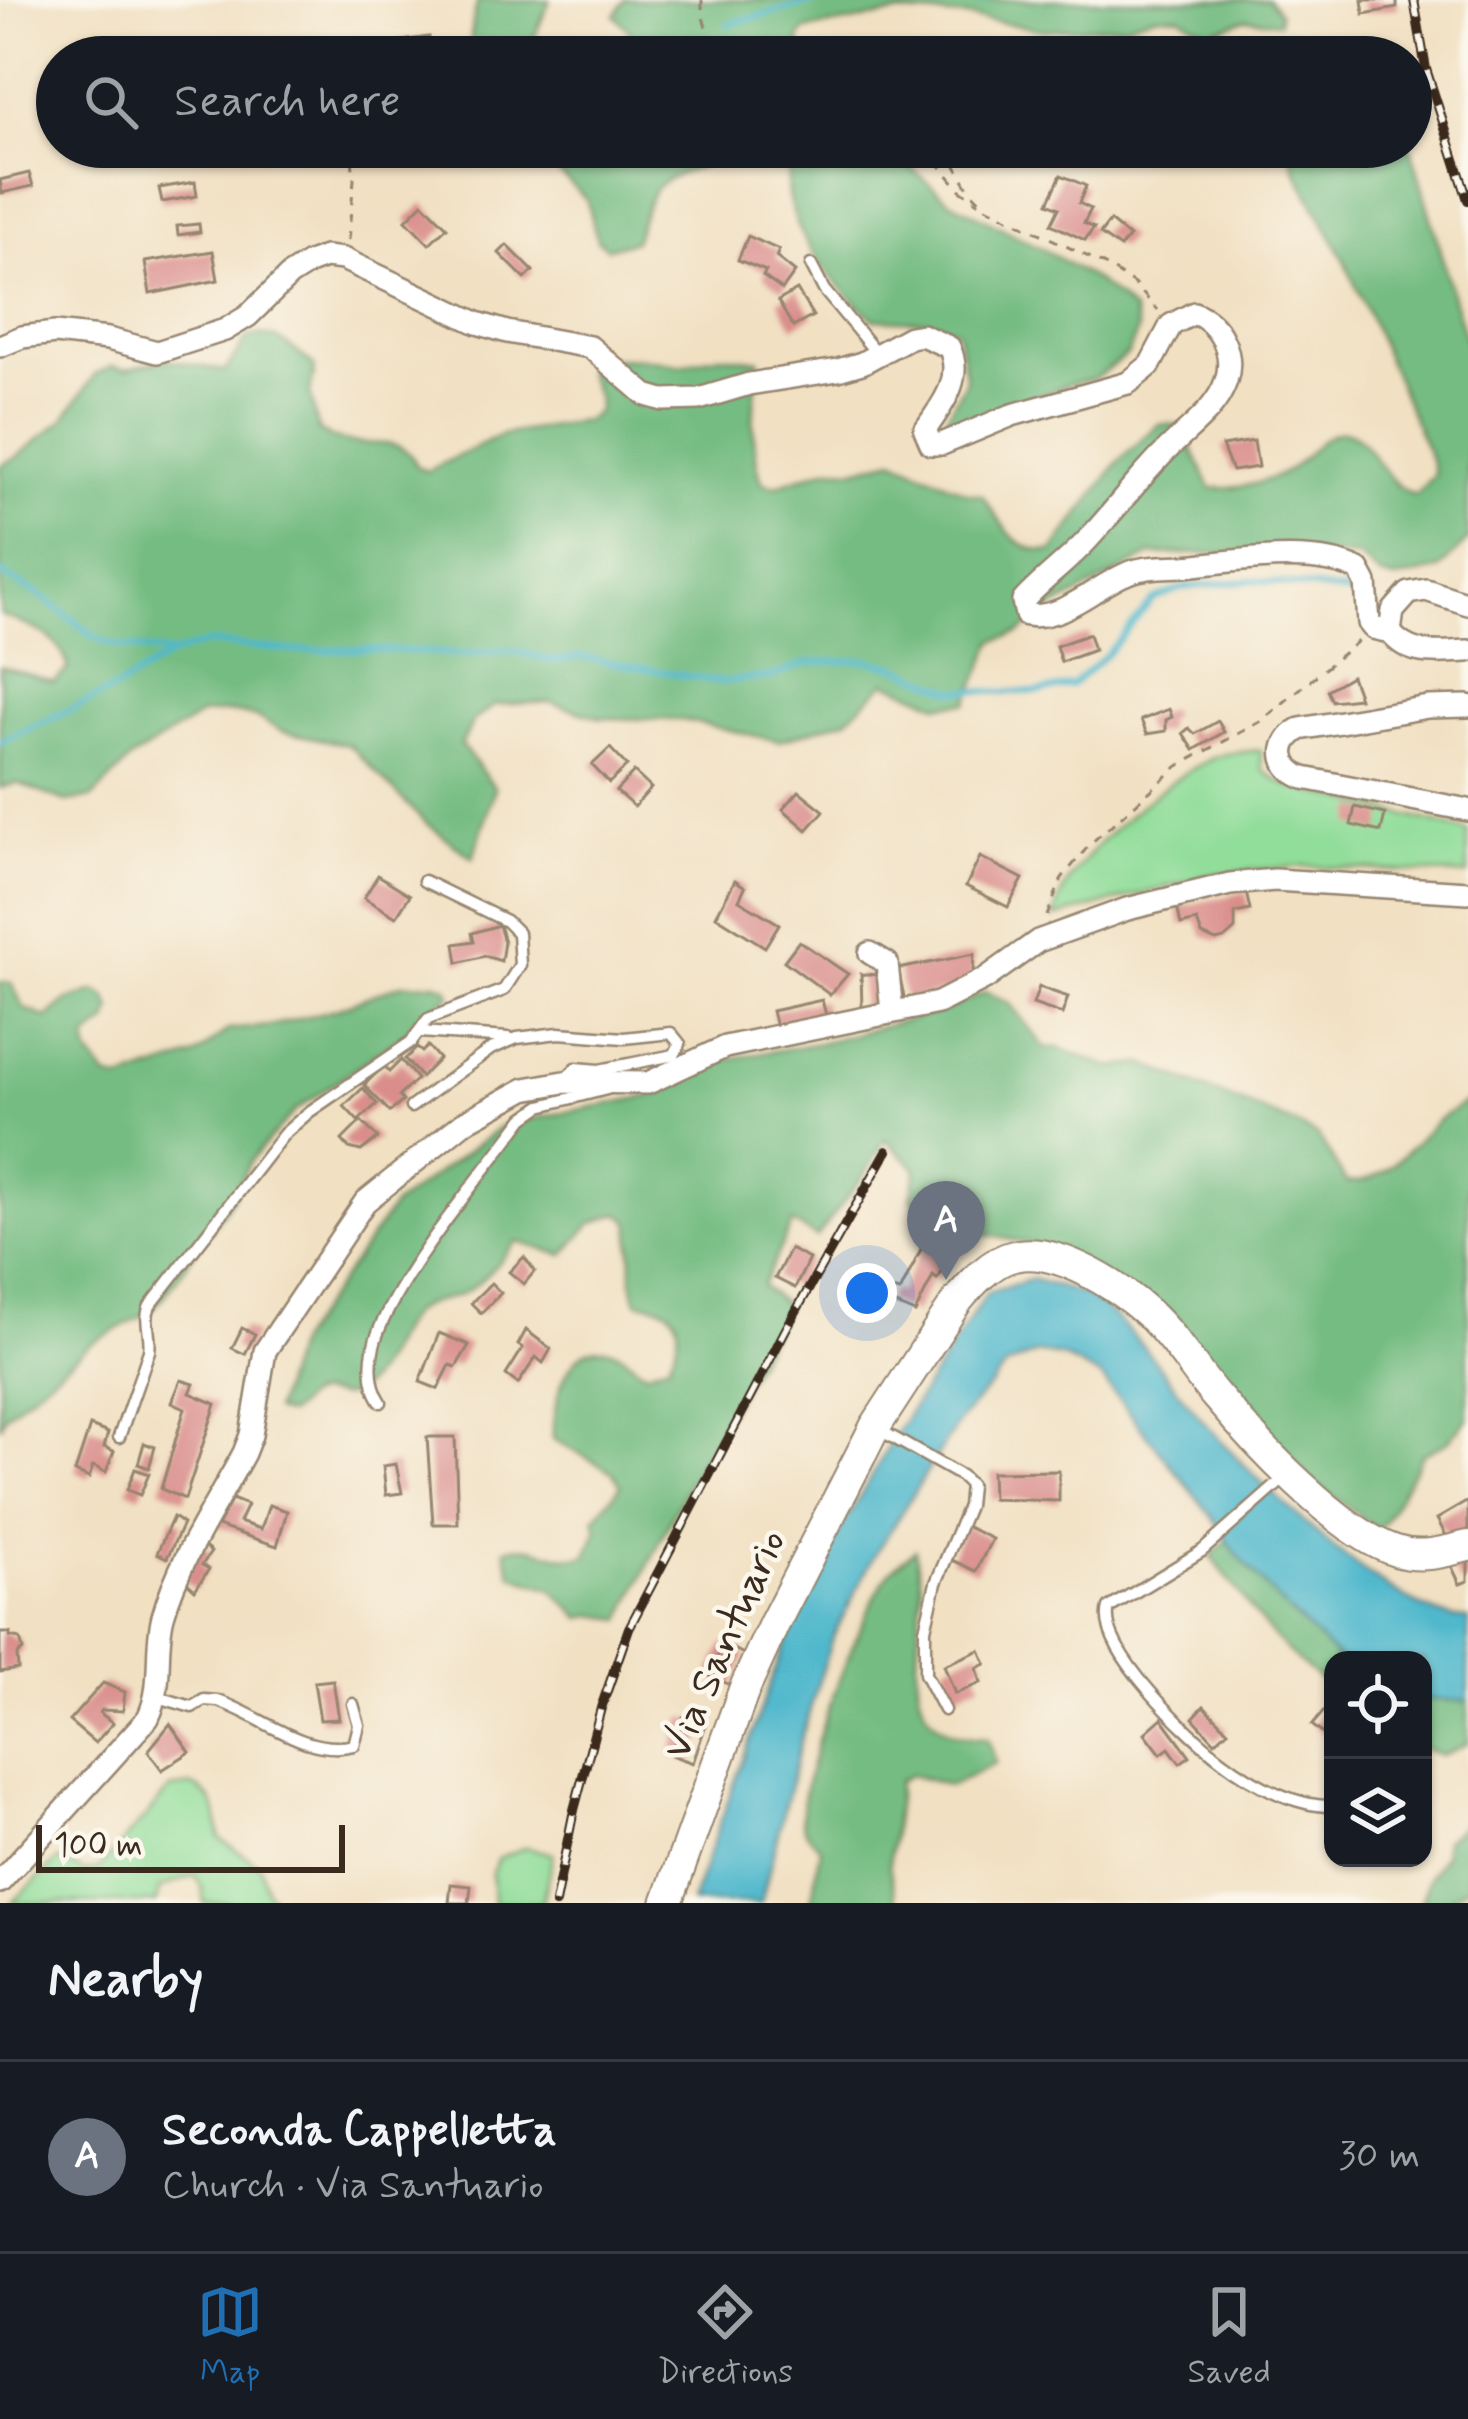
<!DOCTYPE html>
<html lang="en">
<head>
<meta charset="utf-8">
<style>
  body { margin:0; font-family:Mynerve,sans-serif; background:#20242c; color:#f1f3f6 }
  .controls { position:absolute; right:36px; bottom:36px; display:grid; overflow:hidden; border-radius:24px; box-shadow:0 3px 9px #0004 }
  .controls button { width:108px; height:108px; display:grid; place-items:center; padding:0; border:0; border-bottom:3px solid #363941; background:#171b24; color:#f1f3f6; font:60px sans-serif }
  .scale { position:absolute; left:36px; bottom:30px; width:309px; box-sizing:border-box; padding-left:12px; border:6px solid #3b2a1e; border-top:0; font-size:33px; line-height:42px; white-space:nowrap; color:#3b2a1e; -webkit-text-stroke:9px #fbf7ec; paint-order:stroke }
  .you { position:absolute; left:867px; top:1293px; width:42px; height:42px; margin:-30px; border:9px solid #fff; border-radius:50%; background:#1a73e8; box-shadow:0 0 0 18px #1a73e833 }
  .badge { display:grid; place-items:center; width:78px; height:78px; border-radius:50%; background:#1f6fb2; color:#fff; font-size:39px; font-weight:700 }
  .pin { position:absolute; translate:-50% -99px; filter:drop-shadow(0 3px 6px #0008) }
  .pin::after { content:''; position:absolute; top:63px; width:42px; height:36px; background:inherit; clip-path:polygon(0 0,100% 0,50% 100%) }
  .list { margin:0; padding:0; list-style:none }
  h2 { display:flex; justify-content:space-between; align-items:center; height:156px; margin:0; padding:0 48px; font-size:51px }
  h2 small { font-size:39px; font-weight:400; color:#9ea1a6 }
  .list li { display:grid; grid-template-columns:78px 1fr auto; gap:36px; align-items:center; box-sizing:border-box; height:192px; padding:0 48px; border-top:3px solid #363941 }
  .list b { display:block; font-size:45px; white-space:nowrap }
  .list p { margin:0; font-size:39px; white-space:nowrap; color:#9ea1a6 }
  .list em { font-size:39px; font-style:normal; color:#9ea1a6 }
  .icon { flex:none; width:66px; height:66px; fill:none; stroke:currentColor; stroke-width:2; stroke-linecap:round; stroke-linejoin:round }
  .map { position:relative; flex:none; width:1468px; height:1903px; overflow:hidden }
  .search { position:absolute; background:#171b24; box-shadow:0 3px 9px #0004; left:36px; right:36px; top:36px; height:132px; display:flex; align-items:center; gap:30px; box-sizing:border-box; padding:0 42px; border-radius:66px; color:#9ea1a6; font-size:45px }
  .sheet { height:348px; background:#171b24 }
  nav { display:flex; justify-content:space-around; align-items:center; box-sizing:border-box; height:168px; border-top:3px solid #363941; background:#171b24; font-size:33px; color:#9ea1a6 }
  nav a { display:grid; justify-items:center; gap:6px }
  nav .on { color:#1f6fb2 }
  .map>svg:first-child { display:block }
</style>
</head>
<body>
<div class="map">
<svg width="1468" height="1903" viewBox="0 0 1468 1903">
  <rect width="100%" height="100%" fill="#fbf7ec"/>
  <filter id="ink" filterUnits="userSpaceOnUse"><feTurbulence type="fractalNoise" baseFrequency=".00833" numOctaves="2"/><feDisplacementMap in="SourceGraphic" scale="24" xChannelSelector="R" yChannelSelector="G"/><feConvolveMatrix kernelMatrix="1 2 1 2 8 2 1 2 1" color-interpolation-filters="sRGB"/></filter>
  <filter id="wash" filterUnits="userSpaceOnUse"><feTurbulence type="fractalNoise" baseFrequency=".004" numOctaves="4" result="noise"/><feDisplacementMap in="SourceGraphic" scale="48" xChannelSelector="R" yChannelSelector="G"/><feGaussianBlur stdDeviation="2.7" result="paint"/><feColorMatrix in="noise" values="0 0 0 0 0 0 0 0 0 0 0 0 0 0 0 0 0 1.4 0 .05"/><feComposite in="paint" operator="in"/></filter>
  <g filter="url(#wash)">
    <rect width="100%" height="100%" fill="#f1e0c2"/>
    <g fill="#91dd9a" stroke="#66845c" stroke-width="3">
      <path d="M1260,750L1263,771L1286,785L1468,831V875L1303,866L1214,874L1054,918C1057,910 1059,900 1063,891C1084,848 1176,769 1222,755C1233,752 1247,752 1260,750Z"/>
      <path d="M192,1786C216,1795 218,1814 219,1838L260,1866L267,1892L279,1903H204L202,1886L195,1875L159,1889L156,1903H12L58,1860L85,1872L99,1869L170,1789Z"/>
      <polygon points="526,1847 553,1854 542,1903 493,1903 492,1873 498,1858"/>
    </g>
    <g fill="#74bc82" stroke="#587350" stroke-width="3">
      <path d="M478,0H550L526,57C470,57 463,57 478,0Z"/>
      <polygon points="625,0 1268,0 1279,12 1279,22 1246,19 1209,32 1179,16 1155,15 1124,25 1044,30 969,17 901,13 805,30 799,39 803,57 640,57 635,37 615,15"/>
      <path d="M576,147H729C711,174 669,167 653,193C644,207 640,226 634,241L607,248L597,240L587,200L557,171L562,159Z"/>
      <path d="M791,147H887L950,201L1050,253L1099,283L1133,311L1138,330L1128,354L1094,379L1067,385L937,434L966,380L957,330L928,321L874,319C836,286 799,247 788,195C786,180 791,162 791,147Z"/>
      <path d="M1289,147H1411L1468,350V540L1438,570L1394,580L1380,576L1359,557L1285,551L1150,555L1051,609L1020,633L994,641L967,703L940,705L886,682L847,719L779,741L683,720L601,718L550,702L495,705L473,721L461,745L495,788L473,858L426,823L349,745L281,731L257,717L230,712L202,714L131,759L92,798L66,802L17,783L0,788V666L54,682L68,669C62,635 29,626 0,615V466L17,457L63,420L96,374L112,366L126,369L166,359L225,371L248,337C278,330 293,349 315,367L310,393L319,432C328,436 338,441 348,442C373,447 406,435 416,466L427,471L502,435L587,420L597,412L598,399L587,373L593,359L641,358L682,365L720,355L759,360C753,404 749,440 762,483L775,486L828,468L855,469L894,459L969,493L982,495C1001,522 1016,555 1053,551L1119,461L1159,424L1185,426L1187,439L1211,488C1237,490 1272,482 1293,467C1308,456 1326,428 1347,432C1369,437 1381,483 1415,495L1434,475L1431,460L1345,261L1296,171Z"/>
      <polygon points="0,982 11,983 24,1008 47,1018 68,1000 95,991 106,997 112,1009 107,1022 87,1039 88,1052 106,1077 121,1081 196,1056 228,1030 270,1026 336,1009 402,984 436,983 448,988 451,995 418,1019 410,1030 296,1110 251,1160 233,1197 164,1297 149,1312 90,1344 6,1414 0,1427"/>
      <path d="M985,992L1010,1004L1045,1048H1059L1109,1067L1143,1064L1293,1123L1318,1136L1346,1182C1388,1186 1413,1140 1442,1117C1450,1111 1460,1106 1468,1101V1419L1447,1442L1422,1455L1383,1524L1376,1528L1311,1480L1206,1363L1040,1246L941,1225L918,1209L911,1197L917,1169L885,1139L867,1171L817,1237L792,1223L762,1286L787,1306L686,1488L622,1619L594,1615L581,1618L552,1589L512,1575L505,1549C534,1539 560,1565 587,1555L597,1531L595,1518L621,1485L613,1472L553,1439C551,1411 564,1346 603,1348C618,1349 633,1364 645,1372L669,1363C687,1324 681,1305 637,1302C628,1278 634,1248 630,1221L619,1213L592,1223L564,1255L517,1242C501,1258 484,1282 463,1293C448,1301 424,1301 412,1313C390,1335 383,1379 352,1394C339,1400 327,1391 315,1394C302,1396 298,1409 287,1415L274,1411L296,1343L394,1205L505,1124L655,1095L727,1059L819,1043L939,1012Z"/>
      <path d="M1227,1541L1279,1602L1340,1660H1333V1688C1282,1657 1246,1603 1211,1556Z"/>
      <path d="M915,1550C917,1562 921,1575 921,1587C922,1651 891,1738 988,1738L996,1763L950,1786L911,1775L899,1781L889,1865L897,1903H811L820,1848C815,1841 806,1833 803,1825C792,1788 863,1610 887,1576C894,1566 906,1558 915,1550Z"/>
      <polygon points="1423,1699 1468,1701 1468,1743 1442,1756 1423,1748"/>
      <polygon points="1468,1821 1468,1886 1447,1901 1421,1903 1429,1877 1444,1854 1445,1840"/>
    </g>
    <path fill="#4fb8cc" stroke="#457175" stroke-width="3" d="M1032,1279C1053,1286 1084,1291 1101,1305C1142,1339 1171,1383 1205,1423C1254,1478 1395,1620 1468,1619V1701L1423,1699V1660H1340L1279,1602L1236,1553L1210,1514L1101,1377L1062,1357L1037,1353L1006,1367L960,1420L873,1557L831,1641L801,1739L761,1903H691L783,1648L827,1554L899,1428L987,1293Z"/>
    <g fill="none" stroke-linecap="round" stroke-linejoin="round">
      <g stroke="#4fb8cc" stroke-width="6">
        <polyline points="961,0 985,0"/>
        <polyline points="728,24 821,0"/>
        <polyline points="0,573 38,594 98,639 114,645 172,654 207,643 295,651 369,649 461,654 510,650 554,661 582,657 720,682 774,676 807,663 867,660 898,667 951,690 1004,692 1040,692 1072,685 1107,654 1153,600 1182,588 1253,580 1351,593"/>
        <polyline points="0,742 117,688 172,654"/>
      </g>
    </g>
    <g id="blocks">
      <g fill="#da8e8c">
        <polygon points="1362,0 1397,0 1397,8 1364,14"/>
        <polygon points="429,37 432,57 404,57 402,41"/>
        <polygon points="29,173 33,186 2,193 0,180"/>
        <polygon points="1061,175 1086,186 1079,203 1091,209 1084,223 1094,228 1085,240 1051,224 1059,208 1048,203"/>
        <polygon points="195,182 197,196 162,202 159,188"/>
        <polygon points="423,203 447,227 429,244 406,220"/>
        <polygon points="1110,221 1129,237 1120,248 1100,234"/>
        <polygon points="199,224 200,232 178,235 177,226"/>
        <polygon points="748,236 779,250 776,257 795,272 782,290 763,276 766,271 738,260"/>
        <polygon points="507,245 533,271 525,279 499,253"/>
        <polygon points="213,251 218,280 150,294 145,262"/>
        <polygon points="797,290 813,316 793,327 778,301"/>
        <polygon points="1254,441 1258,467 1232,471 1222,446"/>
        <polygon points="1089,634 1094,650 1061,662 1056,646"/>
        <polygon points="1351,676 1359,698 1332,701 1327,690"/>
        <polygon points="1169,709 1172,717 1166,720 1166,731 1147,734 1141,720"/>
        <polygon points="1218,721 1224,732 1194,750 1183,733 1189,728 1195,734"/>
        <polygon points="610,748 627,766 609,783 592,765"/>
        <polygon points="634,772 651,788 634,807 616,791"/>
        <polygon points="799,791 824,811 807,830 783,809"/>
        <polygon points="1355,807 1385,814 1381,832 1351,825"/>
        <polygon points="980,857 1023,879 1008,907 966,886"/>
        <polygon points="378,875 410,895 396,917 364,898"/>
        <polygon points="735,880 745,887 739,900 779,924 765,947 716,916"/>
        <polygon points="1246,892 1250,910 1235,913 1235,929 1224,939 1216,941 1202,935 1197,921 1181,925 1177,907"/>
        <polygon points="499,925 504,942 501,961 485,956 458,963 455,944 474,941 472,933"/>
        <polygon points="799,941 848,974 830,995 784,961"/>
        <polygon points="974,954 973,974 962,987 905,1001 898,969"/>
        <polygon points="861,974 880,975 881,1005 862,1008"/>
        <polygon points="1039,987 1068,997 1062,1014 1033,1004"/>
        <polygon points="822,1000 826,1015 776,1027 772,1011"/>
        <polygon points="428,1046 439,1059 421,1077 405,1059 417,1048 422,1052"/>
        <polygon points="401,1060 417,1079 399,1096 403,1101 390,1112 364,1085 384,1066 389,1072"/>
        <polygon points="363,1088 377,1104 358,1121 344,1106"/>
        <polygon points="361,1121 378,1138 361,1151 349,1148 342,1140"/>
        <polygon points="923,1245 952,1254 937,1279 933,1276 915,1313 887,1301 892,1290 900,1292"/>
        <polygon points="790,1249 809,1259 795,1288 775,1278"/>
        <polygon points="524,1257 535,1271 524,1284 509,1272"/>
        <polygon points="491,1283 501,1293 481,1313 471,1303"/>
        <polygon points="242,1328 255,1334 245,1354 232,1348"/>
        <polygon points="526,1330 551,1349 543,1363 536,1357 518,1384 506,1375 523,1348 518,1345"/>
        <polygon points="439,1333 469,1345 456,1367 450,1365 438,1389 420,1382"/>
        <polygon points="181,1380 194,1384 190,1393 216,1404 185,1499 161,1489 185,1408 172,1402"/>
        <polygon points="90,1426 108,1433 104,1447 114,1451 106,1472 93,1466 89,1478 75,1472"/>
        <polygon points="427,1437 455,1437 458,1524 433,1524"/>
        <polygon points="144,1443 155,1447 149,1468 138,1464"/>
        <polygon points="396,1464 402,1493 386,1495 383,1466"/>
        <polygon points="135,1469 149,1474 140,1495 127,1490"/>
        <polygon points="1059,1471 1059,1501 992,1499 991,1472"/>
        <polygon points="232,1499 247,1505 239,1522 261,1529 269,1505 287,1511 277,1546 217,1526"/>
        <polygon points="1468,1501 1468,1531 1449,1541 1437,1519"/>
        <polygon points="173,1517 183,1524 167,1558 157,1553"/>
        <polygon points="965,1526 992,1539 976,1571 950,1559"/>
        <polygon points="202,1545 211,1552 202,1565 209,1569 195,1590 183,1579"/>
        <polygon points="1468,1559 1468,1581 1460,1584 1451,1565"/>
        <polygon points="0,1633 10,1633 10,1637 20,1639 23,1650 17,1655 18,1669 0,1672"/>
        <polygon points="723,1644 746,1655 732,1686 709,1675"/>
        <polygon points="980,1650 986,1664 977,1668 981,1683 955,1694 944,1665"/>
        <polygon points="333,1680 339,1719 320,1720 314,1682"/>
        <polygon points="103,1683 125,1692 123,1711 102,1710 100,1713 113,1723 95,1743 69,1721"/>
        <polygon points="1204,1706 1228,1730 1215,1742 1193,1718"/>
        <polygon points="1324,1711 1333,1719 1333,1742 1312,1725"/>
        <polygon points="683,1717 706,1724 693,1763 671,1755"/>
        <polygon points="1162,1718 1190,1756 1180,1763 1169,1748 1161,1754 1145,1733"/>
        <polygon points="170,1724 190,1752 162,1770 148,1751"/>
        <polygon points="451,1884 471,1886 469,1903 449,1903"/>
      </g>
    </g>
  </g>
  <g filter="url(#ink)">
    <use href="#blocks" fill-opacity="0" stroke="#968570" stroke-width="3"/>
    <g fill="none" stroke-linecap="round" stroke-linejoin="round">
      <g stroke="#968570" stroke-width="15">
        <g id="lane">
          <polyline points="811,265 824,290 878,355"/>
          <polyline points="420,1032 508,1038"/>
          <polyline points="411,1107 491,1049 517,1038 559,1033 624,1038 671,1033 680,1044 674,1055 599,1070 576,1068 565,1079"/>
          <path d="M381,1402C367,1381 370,1352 379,1330C405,1266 481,1176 524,1118L541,1106L607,1089"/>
          <polyline points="878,1429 961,1476 970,1485 968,1506 936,1583 925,1629 925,1674 944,1710"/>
          <path d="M119,1437L149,1351C152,1335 143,1320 150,1306L284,1134L309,1112L411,1042L428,1019L504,990L520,965L518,933L506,921L424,881"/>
          <path d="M1287,1476L1202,1551L1109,1608C1096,1648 1191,1737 1222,1760C1252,1783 1295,1807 1333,1806"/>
          <path d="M158,1697L192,1707L204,1700L218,1701C263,1716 305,1757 354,1745L359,1725L353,1704"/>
        </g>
      </g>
      <g stroke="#968570" stroke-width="26">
        <g id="street">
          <path d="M0,346L22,337L55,333L108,339L157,352L225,330L248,316L290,275L309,263L325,257L343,259L477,323L507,332L590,347L646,395L663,400L699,399L749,384L838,370L862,363L910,337L922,335L949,347C964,378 943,404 925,430L931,444H942L1012,415L1128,383L1150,365L1171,325L1194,313C1220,323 1235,353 1226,381C1216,411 1186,430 1165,452C1139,478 1116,509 1091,536C1070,560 1044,578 1023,601L1026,615C1063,621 1095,586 1128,573C1146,566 1164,567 1183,566C1234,562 1311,547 1359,570L1366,583L1369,623L1373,628L1390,632"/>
          <polyline points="1390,632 1393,611 1409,593 1426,590 1468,604"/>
          <path d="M1390,632C1410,658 1437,652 1468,651"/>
          <path d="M1468,706L1428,707L1300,729C1276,742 1279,769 1304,778L1468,810"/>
          <polyline points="870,953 887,963 892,1012"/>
          <path d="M0,1882L148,1718C164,1686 154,1650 163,1616C179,1559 216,1505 244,1453L251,1435L265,1351L365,1202L463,1123L525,1089L564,1082L648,1083L725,1047L938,1003L985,979L1038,941L1127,909L1230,884L1275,880L1468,892"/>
        </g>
      </g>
      <g stroke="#968570" stroke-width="34">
        <path id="secondary" d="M667,1903L744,1690L774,1624L875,1427L957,1301C971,1284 991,1261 1014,1256C1058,1245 1130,1292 1159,1324C1180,1346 1196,1373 1216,1396C1255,1442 1339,1533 1396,1551C1420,1559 1445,1552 1468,1546"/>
      </g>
      <g stroke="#968570" stroke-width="3" stroke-dasharray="9 9" stroke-linecap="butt">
        <path d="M702,0C701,29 713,46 739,57"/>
        <polyline points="332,57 348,57"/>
        <polyline points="925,147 959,189 979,203"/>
        <polyline points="946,147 968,188 986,207 1105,265 1134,284 1158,310"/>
        <polyline points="348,240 354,180 351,147"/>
        <polyline points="1047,916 1062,878 1091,843 1157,785 1178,766 1260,722 1358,641"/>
      </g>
      <use href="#lane" stroke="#fff" stroke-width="10"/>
      <use href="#street" stroke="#fff" stroke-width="21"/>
      <use href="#secondary" stroke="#fff" stroke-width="30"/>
      <g stroke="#3b2a1e" stroke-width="10">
        <g id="rail">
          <polyline points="1414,0 1426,69 1468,200"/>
          <polyline points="555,1903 574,1810 601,1708 629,1628 787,1327 887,1151"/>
        </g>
      </g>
      <use href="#rail" stroke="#fbf7ec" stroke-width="6" stroke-dasharray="18" stroke-linecap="butt"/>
    </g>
  </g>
  <g text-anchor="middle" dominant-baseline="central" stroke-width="9" stroke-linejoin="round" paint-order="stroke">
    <g font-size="42" fill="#3b2a1e" stroke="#fbf7ec">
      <text transform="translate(725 1645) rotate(-66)">Via Santuario</text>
    </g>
  </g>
</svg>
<div class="controls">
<button><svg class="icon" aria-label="locate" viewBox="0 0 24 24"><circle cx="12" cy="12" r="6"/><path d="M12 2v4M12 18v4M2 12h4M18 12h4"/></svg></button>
<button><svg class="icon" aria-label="layers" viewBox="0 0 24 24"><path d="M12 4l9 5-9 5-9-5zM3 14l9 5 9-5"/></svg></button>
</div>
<div class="scale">100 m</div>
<div class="you"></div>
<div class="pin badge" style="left:946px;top:1280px;background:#6b7280">A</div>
<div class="search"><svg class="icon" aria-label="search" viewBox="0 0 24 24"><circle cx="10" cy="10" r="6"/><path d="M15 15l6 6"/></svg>Search here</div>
</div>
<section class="sheet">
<h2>Nearby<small></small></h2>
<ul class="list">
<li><span class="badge" style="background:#6b7280">A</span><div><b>Seconda Cappelletta</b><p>Church · Via Santuario</p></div><em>30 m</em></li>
</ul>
</section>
<nav>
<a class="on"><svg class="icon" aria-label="map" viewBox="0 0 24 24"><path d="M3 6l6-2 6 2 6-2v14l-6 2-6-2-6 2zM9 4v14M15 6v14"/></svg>Map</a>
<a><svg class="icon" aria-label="directions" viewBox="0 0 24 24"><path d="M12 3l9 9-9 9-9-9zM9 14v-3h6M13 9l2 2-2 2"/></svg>Directions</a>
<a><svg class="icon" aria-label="saved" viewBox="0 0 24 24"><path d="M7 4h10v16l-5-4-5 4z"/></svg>Saved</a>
</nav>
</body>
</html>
